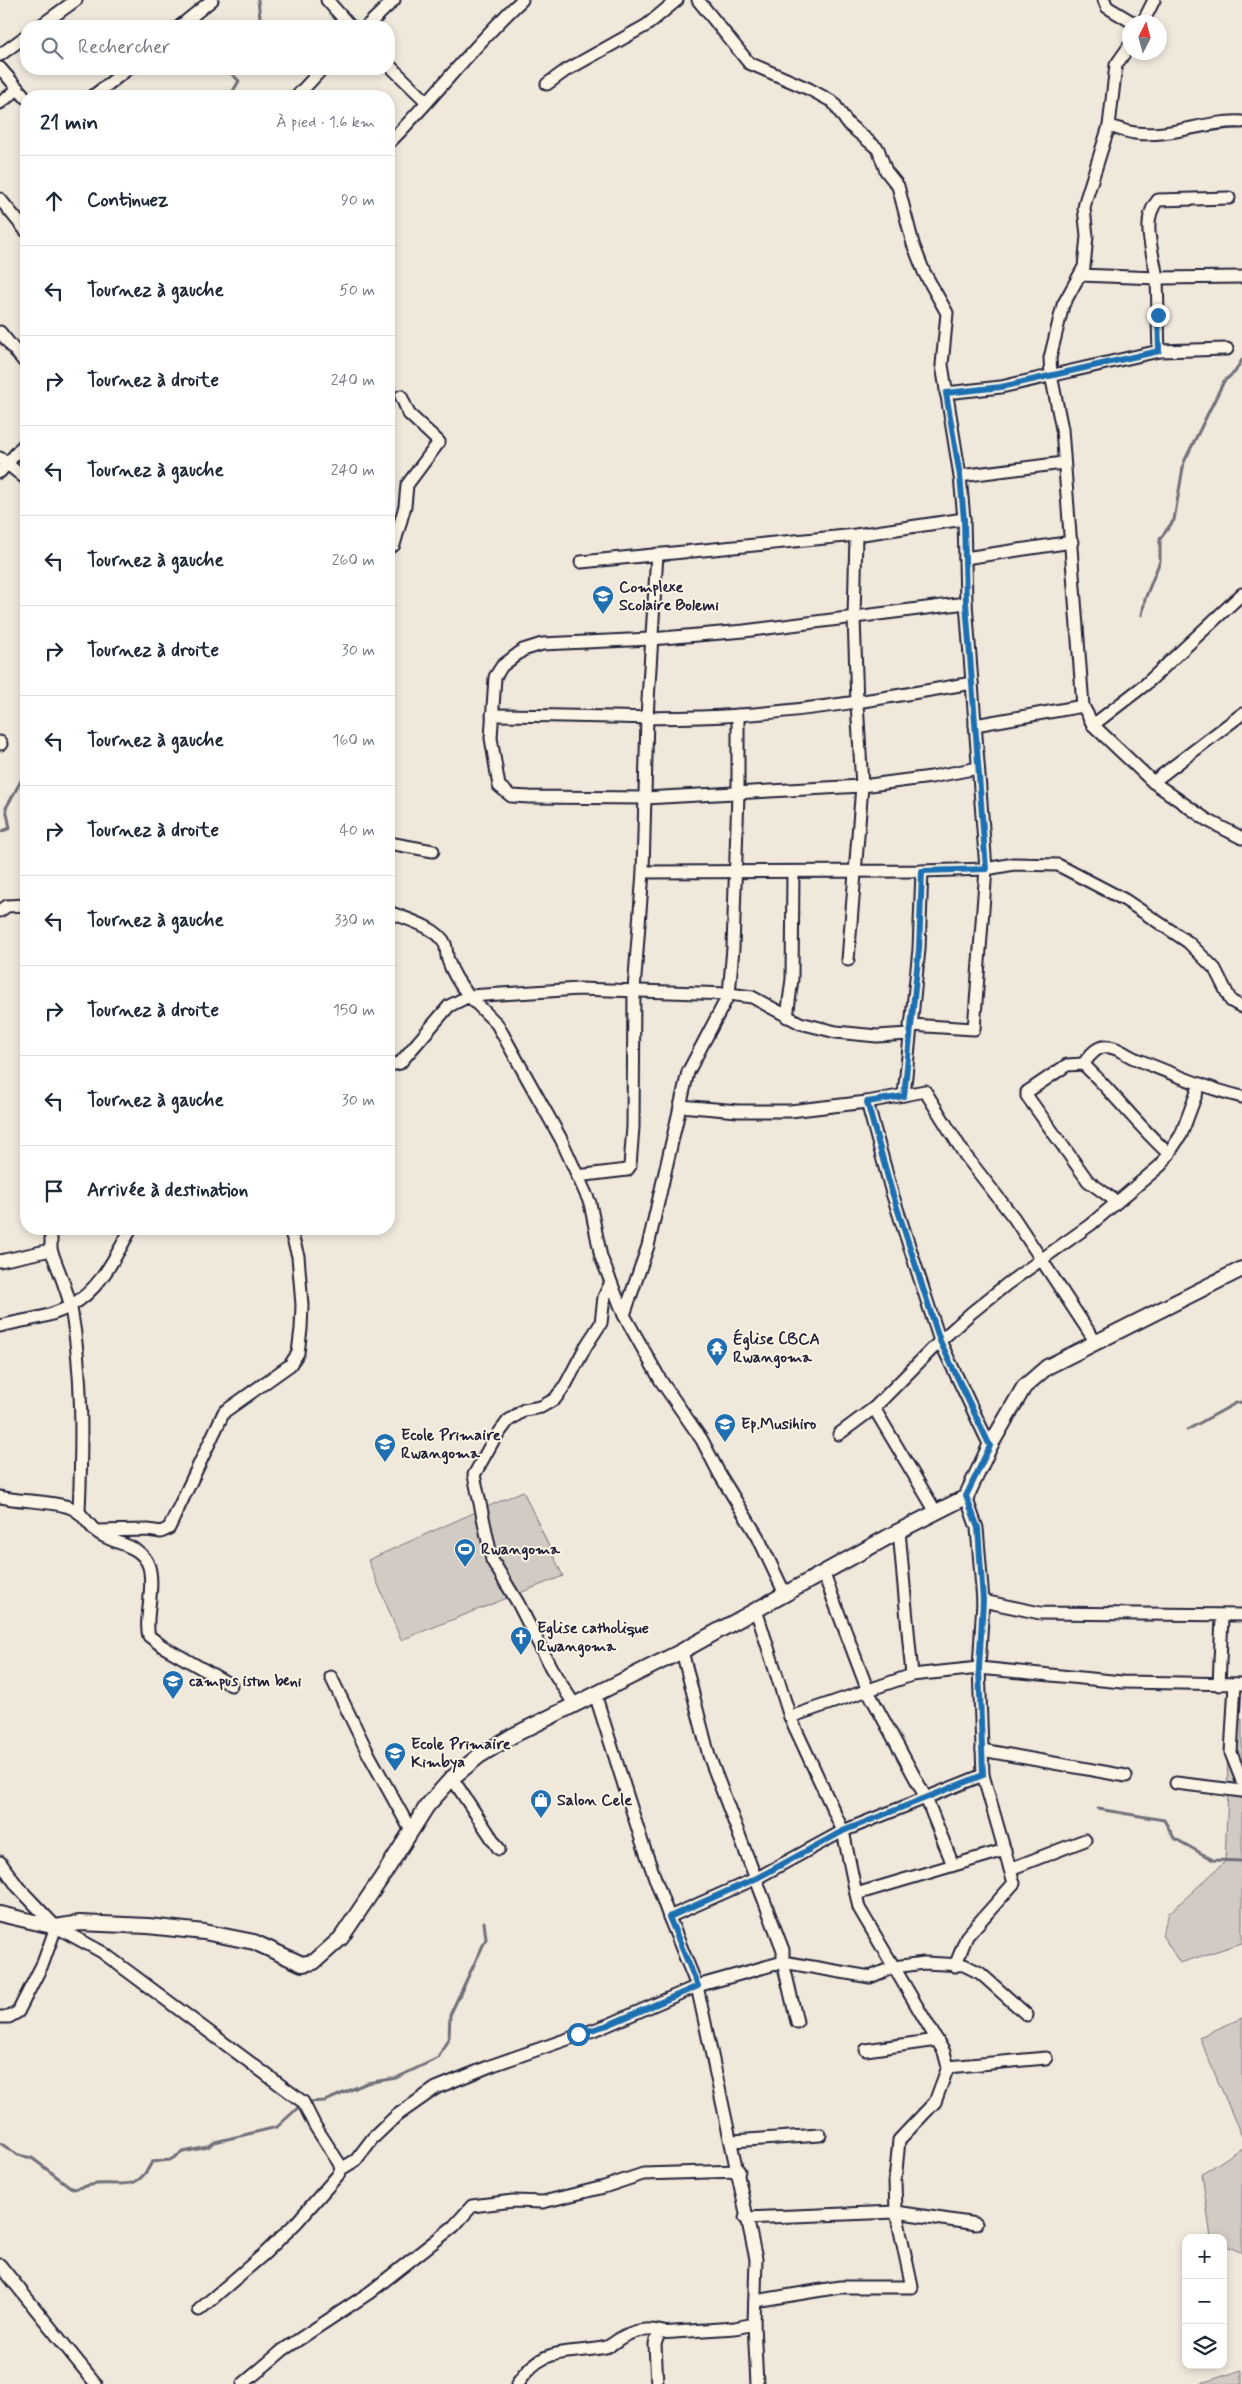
<!DOCTYPE html>
<html lang="fr">
<head>
<meta charset="utf-8">
<style>
  body { margin:0; font-family:Mynerve,sans-serif; background:#f2f2f3; color:#1f2937 }
  .controls { position:absolute; right:15px; bottom:15px; display:grid; overflow:hidden; border-radius:10px; box-shadow:0 2px 8px #0003 }
  .controls button { width:45px; height:45px; display:grid; place-items:center; padding:0; border:0; border-bottom:1px solid #e0e1e3; background:#fff; color:#1f2937; font:25px sans-serif }
  .compass { position:absolute; left:1122px; top:15px; width:45px; height:45px; border-radius:50%; background:#fff; box-shadow:0 2px 8px #0003; rotate:6deg }
  .stop { position:absolute; width:15px; height:15px; margin:-11px; border:4px solid #1f6fb2; border-radius:50%; background:#fff }
  .stop.end { background:#1f6fb2; border-color:#fff; box-shadow:0 1px 5px #0008 }
  .list { margin:0; padding:0; list-style:none }
  h2 { display:flex; justify-content:space-between; align-items:center; height:65px; margin:0; padding:0 20px; font-size:21px }
  h2 small { font-size:16px; font-weight:400; color:#747a83 }
  .list li { display:grid; grid-template-columns:32px 1fr auto; gap:15px; align-items:center; box-sizing:border-box; height:90px; padding:0 20px; border-top:1px solid #e0e1e3 }
  .list b { display:block; font-size:19px; white-space:nowrap }
  .list em { font-size:16px; font-style:normal; color:#747a83 }
  .icon { flex:none; width:28px; height:28px; fill:none; stroke:currentColor; stroke-width:2; stroke-linecap:round; stroke-linejoin:round }
  .map { position:relative; flex:none; width:1242px; height:2384px; overflow:hidden }
  .search { position:absolute; background:#fff; box-shadow:0 2px 8px #0003; left:20px; top:20px; width:375px; height:55px; display:flex; align-items:center; gap:12px; box-sizing:border-box; padding:0 18px; border-radius:20px; color:#747a83; font-size:19px }
  .panel { position:absolute; background:#fff; box-shadow:0 2px 8px #0003; left:20px; top:90px; width:375px; height:1145px; border-radius:20px }
  .map>svg:first-child { display:block }
</style>
</head>
<body>
<div class="map">
<svg width="1242" height="2384" viewBox="0 0 1242 2384">
  <rect width="100%" height="100%" fill="#efe8db"/>
  <filter id="ink" filterUnits="userSpaceOnUse"><feTurbulence type="fractalNoise" baseFrequency=".02" numOctaves="2"/><feDisplacementMap in="SourceGraphic" scale="10" xChannelSelector="R" yChannelSelector="G"/><feConvolveMatrix kernelMatrix="1 2 1 2 8 2 1 2 1" color-interpolation-filters="sRGB"/></filter>
  <g filter="url(#ink)">
    <g fill="#d1cbc3" stroke="#7a767f">
      <polygon points="523,1491 563,1576 401,1640 368,1560"/>
      <polygon points="1242,1719 1242,1943 1180,1963 1162,1935 1169,1913 1225,1862 1228,1790 1227,1749 1239,1720"/>
      <polygon points="1242,2018 1242,2137 1199,2037"/>
      <polygon points="1242,2148 1242,2253 1223,2244 1223,2238 1211,2238 1202,2174"/>
      <polygon points="1242,2370 1242,2384 1198,2384"/>
    </g>
    <g fill="none" stroke-linecap="round" stroke-linejoin="round">
      <g stroke="#716f79" stroke-width="3">
        <polyline points="258,0 261,26"/>
        <polyline points="230,96 239,81 230,72 231,69"/>
        <polyline points="1142,615 1145,599 1160,561 1160,539 1174,520 1184,462 1224,381 1235,372 1242,360"/>
        <polyline points="0,832 10,828 6,808 22,779 26,767"/>
        <polyline points="1187,1430 1236,1403 1242,1402"/>
        <polyline points="1098,1809 1164,1820 1174,1838 1213,1860 1242,1861"/>
        <polyline points="306,2102 325,2101 367,2083 396,2078 438,2058 449,2037 450,2015 486,1939 484,1922"/>
        <path d="M0,2143L18,2155L32,2158L73,2189C81,2187 89,2185 97,2184C125,2182 137,2192 152,2162L170,2160L183,2152L208,2147L215,2142L277,2127L301,2105"/>
      </g>
      <g stroke="#22223b" stroke-width="15">
        <g id="minor">
          <polyline points="327,0 350,26"/>
          <polyline points="698,0 749,63 809,89 833,102 848,124 878,149 886,171 898,186 913,244 924,272 947,313 942,365 960,476 964,519 966,603 986,869 974,1029 910,1025"/>
          <polyline points="1104,0 1107,7 1132,22"/>
          <polyline points="1143,22 1154,0"/>
          <polyline points="40,26 76,0"/>
          <polyline points="180,26 212,0"/>
          <polyline points="367,26 394,0"/>
          <polyline points="1130,45 1116,65 1109,126 1086,199 1084,208 1087,236 1084,267 1063,305 1050,358 1051,375 1062,429 1083,706 1093,725 1153,782 1207,820 1242,838"/>
          <polyline points="0,55 26,36"/>
          <polyline points="389,65 427,102"/>
          <polyline points="0,68 26,98"/>
          <polyline points="547,84 565,71 647,25 677,0"/>
          <polyline points="93,96 128,69"/>
          <polyline points="297,96 322,69"/>
          <polyline points="0,103 18,89"/>
          <path d="M1109,126C1117,128 1126,132 1135,133C1171,138 1206,120 1242,122"/>
          <path d="M389,143C435,97 474,44 522,0"/>
          <polyline points="0,199 26,231"/>
          <polyline points="1080,275 1157,278 1242,277"/>
          <polyline points="0,332 26,364"/>
          <path d="M1159,351C1158,328 1158,304 1157,280C1155,256 1139,221 1158,200L1229,198"/>
          <polyline points="946,393 1001,387 1159,351 1227,349"/>
          <polyline points="0,458 26,479"/>
          <polyline points="0,472 26,442"/>
          <polyline points="960,476 1063,463"/>
          <polyline points="389,547 394,545 405,506 407,485 439,442 409,414 401,396"/>
          <polyline points="965,558 1072,542"/>
          <polyline points="581,562 856,535 964,519"/>
          <polyline points="966,603 744,631 651,639 542,644 523,650 502,666 495,677 491,738 499,786 511,796 530,797 645,798 862,786 931,777 978,768"/>
          <path d="M492,715C574,715 657,721 739,715C817,710 895,696 972,683"/>
          <polyline points="975,725 1083,706"/>
          <polyline points="1093,725 1146,684 1242,594"/>
          <polyline points="0,742 1,744"/>
          <polyline points="1153,782 1242,714"/>
          <polyline points="389,843 433,851"/>
          <polyline points="643,872 922,871 986,869 1014,864 1058,865 1125,900 1188,942 1215,969 1231,1001 1242,1007"/>
          <polyline points="0,911 7,906 26,905"/>
          <path d="M389,912C404,918 439,928 445,944C447,949 446,955 448,960C452,973 460,985 469,996L579,989L729,994L752,997L800,1023L836,1032L877,1036L909,1034"/>
          <polyline points="848,960 862,786 857,703 854,618 856,535"/>
          <polyline points="787,1017 792,979 793,872"/>
          <path d="M1083,1064C1113,1092 1138,1126 1169,1154"/>
          <polyline points="389,1065 400,1063 449,1006 469,996 497,1024 561,1139 590,1203 601,1257 624,1315 661,1381 702,1440 720,1475 758,1537 785,1594"/>
          <polyline points="904,1095 919,949 922,871"/>
          <polyline points="680,1106 738,1111 790,1111 867,1102"/>
          <polyline points="577,1176 627,1170 630,1166 633,1127 634,990 643,872 647,717 657,554"/>
          <path d="M1117,1202L1088,1181L1027,1096V1092L1067,1065L1083,1064C1088,1058 1095,1048 1103,1047C1115,1045 1126,1055 1136,1059C1170,1073 1206,1088 1242,1097"/>
          <polyline points="51,1250 51,1229"/>
          <path d="M0,1261L51,1250C58,1269 67,1289 71,1308C83,1375 82,1443 79,1511"/>
          <polyline points="624,1315 648,1246 688,1072 729,994 733,948 738,793 738,715"/>
          <path d="M0,1326C22,1320 50,1318 70,1306C100,1290 115,1257 131,1229"/>
          <polyline points="874,1408 936,1512"/>
          <polyline points="839,1434 874,1408 940,1341 971,1313 1007,1284 1090,1225 1161,1165 1181,1135 1200,1084"/>
          <polyline points="990,1446 940,1341 892,1193 867,1102 925,1091 965,1155 1014,1218 1095,1341"/>
          <path d="M0,1497C22,1502 47,1500 69,1507C83,1512 86,1523 97,1532C113,1545 142,1543 149,1567C155,1588 144,1621 149,1636L162,1646L231,1685"/>
          <polyline points="96,1531 148,1530 161,1532 169,1528 224,1412 290,1365 298,1353 301,1329 302,1305 298,1256 290,1229"/>
          <polyline points="899,1531 912,1675"/>
          <polyline points="823,1572 868,1691 926,1798 953,1865"/>
          <polyline points="983,1601 1040,1613 1242,1615"/>
          <polyline points="682,1651 709,1756 783,1950 783,1962 797,2022"/>
          <polyline points="331,1677 368,1753 410,1829"/>
          <polyline points="1235,1684 1231,1753 1242,1781"/>
          <polyline points="1219,1685 1222,1617"/>
          <polyline points="595,1694 642,1842 669,1917 697,1986 756,2259 754,2324 757,2384"/>
          <polyline points="574,1704 551,1668 518,1603 492,1560 474,1475 493,1441 508,1421 524,1410 541,1407 555,1399 566,1384 586,1346 601,1323 604,1297 611,1282"/>
          <polyline points="790,1717 912,1675 979,1668 1122,1682 1242,1684"/>
          <polyline points="982,1750 1126,1776"/>
          <polyline points="452,1778 499,1849"/>
          <polyline points="1176,1783 1242,1791"/>
          <polyline points="0,1862 18,1887 56,1927 102,1952 303,2102 315,2126 339,2163 341,2169"/>
          <polyline points="1010,1869 1085,1840"/>
          <polyline points="856,1894 1005,1850"/>
          <polyline points="669,1917 757,1878 843,1831 983,1775"/>
          <polyline points="955,1966 967,1936 1014,1883 983,1775 979,1668 983,1601 977,1528 966,1497"/>
          <polyline points="0,2017 9,2017 18,2012 43,1963 56,1927"/>
          <polyline points="866,2050 937,2040"/>
          <polyline points="948,2067 1046,2058"/>
          <polyline points="732,2141 820,2135"/>
          <polyline points="745,2218 896,2212 976,2224"/>
          <polyline points="0,2265 96,2384"/>
          <polyline points="755,2301 840,2287 912,2287 896,2212 895,2181 899,2140 935,2102 948,2067 944,2052 859,1908 843,1831 790,1717 756,1610"/>
          <polyline points="199,2310 264,2254 297,2222 338,2175 341,2169 356,2160 372,2139 396,2116 436,2088 493,2065 608,2025 697,1986 783,1962 870,1977 894,1967 924,1963 964,1965 980,1973 1027,2015"/>
          <polyline points="243,2384 283,2350 369,2293 454,2226 472,2206 513,2201 543,2202 604,2187 643,2174 739,2171"/>
          <path d="M517,2384C544,2344 565,2356 606,2347C610,2346 615,2342 619,2339C633,2330 647,2327 663,2332"/>
          <polyline points="657,2384 655,2344 659,2333 735,2328 754,2324"/>
        </g>
      </g>
      <g stroke="#22223b" stroke-width="18">
        <polyline id="tertiary" points="0,1914 56,1927 80,1923 148,1926 204,1932 254,1942 302,1964 314,1962 341,1938 384,1874 427,1806 452,1778 479,1756 512,1736 682,1651 899,1531 966,1497 990,1446 1024,1387 1047,1367 1242,1269"/>
      </g>
      <use href="#minor" stroke="#fcf5e5" stroke-width="11"/>
      <use href="#tertiary" stroke="#fcf5e5" stroke-width="14"/>
    </g>
  </g>
  <g fill="none" stroke-linecap="round" stroke-linejoin="round" filter="url(#ink)">
    <polyline stroke="#1f6fb2" stroke-width="6" points="578,2034 608,2025 698,1986 669,1917 757,1878 843,1831 983,1775 979,1668 983,1601 978,1528 966,1496 990,1446 940,1341 892,1192 867,1102 904,1096 919,949 922,871 986,869 966,603 964,519 960,476 946,393 1001,387 1159,351 1158,315"/>
  </g>
  <defs>
    <g id="school-pin" transform="scale(1.125)"><path d="M0 17L-7.5 6A9.5 9.5 0 1 1 7.5 6Z" fill="#1f6fb2" stroke="#fcf5e5"/><path d="M0-5L7-2L0 1L-7-2ZM-4 1L0 2.5L4 1V4Q0 6-4 4Z" fill="#fff"/></g>
    <g id="temple-pin" transform="scale(1.125)"><path d="M0 17L-7.5 6A9.5 9.5 0 1 1 7.5 6Z" fill="#1f6fb2" stroke="#fcf5e5"/><path d="M0-6L5-2H3V0L6.5 2.5H4V6H1.5V3h-3V6H-4V2.5H-6.5L-3 0V-2H-5Z" fill="#fff"/></g>
    <g id="stadium-pin" transform="scale(1.125)"><path d="M0 17L-7.5 6A9.5 9.5 0 1 1 7.5 6Z" fill="#1f6fb2" stroke="#fcf5e5"/><path d="M0-5a6.5 5 0 1 0 0 10a6.5 5 0 1 0 0-10ZM-3.5-1.8h7v3.6h-7Z" fill="#fff"/></g>
    <g id="church-pin" transform="scale(1.125)"><path d="M0 17L-7.5 6A9.5 9.5 0 1 1 7.5 6Z" fill="#1f6fb2" stroke="#fcf5e5"/><path d="M-1.2-6h2.4v3.5h3.3v2.4h-3.3V6h-2.4V-.1h-3.3v-2.4h3.3Z" fill="#fff"/></g>
    <g id="university-pin" transform="scale(1.125)"><path d="M0 17L-7.5 6A9.5 9.5 0 1 1 7.5 6Z" fill="#1f6fb2" stroke="#fcf5e5"/><path d="M0-5L7-2L0 1L-7-2ZM-4 1L0 2.5L4 1V4Q0 6-4 4Z" fill="#fff"/></g>
    <g id="shop-pin" transform="scale(1.125)"><path d="M0 17L-7.5 6A9.5 9.5 0 1 1 7.5 6Z" fill="#1f6fb2" stroke="#fcf5e5"/><path d="M-5-2.5h2.3a2.7 3.5 0 0 1 5.4 0H5L5.5 6h-11ZM-1.5-2.5h3a1.5 2.3 0 0 0-3 0Z" fill="#fff"/></g>
  </defs>
  <g fill-rule="evenodd">
    <use href="#school-pin" x="603" y="596"/>
    <use href="#temple-pin" x="717" y="1348"/>
    <use href="#school-pin" x="725" y="1424"/>
    <use href="#school-pin" x="385" y="1444"/>
    <use href="#stadium-pin" x="465" y="1549"/>
    <use href="#church-pin" x="521" y="1637"/>
    <use href="#university-pin" x="173" y="1681"/>
    <use href="#school-pin" x="395" y="1753"/>
    <use href="#shop-pin" x="541" y="1800"/>
  </g>
  <g text-anchor="middle" dominant-baseline="central" stroke-width="4" stroke-linejoin="round" paint-order="stroke">
    <g font-size="16" font-weight="bold" fill="#22223b" stroke="#fcf5e5" text-anchor="start">
      <text x="619" y="587">Complexe<tspan x="619" dy="18">Scolaire Bolemi</tspan></text>
      <text x="733" y="1339">Église CBCA<tspan x="733" dy="18">Rwangoma</tspan></text>
      <text x="741" y="1424">Ep.Musihiro</text>
      <text x="401" y="1435">Ecole Primaire<tspan x="401" dy="18">Rwangoma</tspan></text>
      <text x="481" y="1549">Rwangoma</text>
      <text x="537" y="1628">Eglise catholique<tspan x="537" dy="18">Rwangoma</tspan></text>
      <text x="189" y="1681">campus istm beni</text>
      <text x="411" y="1744">Ecole Primaire<tspan x="411" dy="18">Kimbya</tspan></text>
      <text x="557" y="1800">Salon Cele</text>
    </g>
  </g>
</svg>
<div class="controls">
<button>+</button>
<button>−</button>
<button><svg class="icon" aria-label="layers" viewBox="0 0 24 24"><path d="M12 4l9 5-9 5-9-5zM3 14l9 5 9-5"/></svg></button>
</div>
<svg class="compass" viewBox="-18 -18 36 36"><path d="M0-13l5 13h-10z" fill="#e53935"/><path d="M0 13l5-13h-10z" fill="#747a83"/></svg>
<div class="stop" style="left:578px;top:2034px"></div>
<div class="stop end" style="left:1158px;top:315px"></div>
<div class="search"><svg class="icon" aria-label="search" viewBox="0 0 24 24"><circle cx="10" cy="10" r="6"/><path d="M15 15l6 6"/></svg>Rechercher</div>
<section class="panel">
<h2>21 min<small>À pied · 1.6 km</small></h2>
<ul class="list">
<li><svg class="icon" aria-label="ahead" viewBox="0 0 24 24"><path d="M12 20V5M6 11l6-6 6 6"/></svg><div><b>Continuez</b></div><em>90 m</em></li>
<li><svg class="icon" aria-label="left" viewBox="0 0 24 24"><path d="M17 20v-9H6M10 6l-5 5 5 5"/></svg><div><b>Tournez à gauche</b></div><em>50 m</em></li>
<li><svg class="icon" aria-label="right" viewBox="0 0 24 24"><path d="M7 20v-9h11M14 6l5 5-5 5"/></svg><div><b>Tournez à droite</b></div><em>240 m</em></li>
<li><svg class="icon" aria-label="left" viewBox="0 0 24 24"><path d="M17 20v-9H6M10 6l-5 5 5 5"/></svg><div><b>Tournez à gauche</b></div><em>240 m</em></li>
<li><svg class="icon" aria-label="left" viewBox="0 0 24 24"><path d="M17 20v-9H6M10 6l-5 5 5 5"/></svg><div><b>Tournez à gauche</b></div><em>260 m</em></li>
<li><svg class="icon" aria-label="right" viewBox="0 0 24 24"><path d="M7 20v-9h11M14 6l5 5-5 5"/></svg><div><b>Tournez à droite</b></div><em>30 m</em></li>
<li><svg class="icon" aria-label="left" viewBox="0 0 24 24"><path d="M17 20v-9H6M10 6l-5 5 5 5"/></svg><div><b>Tournez à gauche</b></div><em>160 m</em></li>
<li><svg class="icon" aria-label="right" viewBox="0 0 24 24"><path d="M7 20v-9h11M14 6l5 5-5 5"/></svg><div><b>Tournez à droite</b></div><em>40 m</em></li>
<li><svg class="icon" aria-label="left" viewBox="0 0 24 24"><path d="M17 20v-9H6M10 6l-5 5 5 5"/></svg><div><b>Tournez à gauche</b></div><em>330 m</em></li>
<li><svg class="icon" aria-label="right" viewBox="0 0 24 24"><path d="M7 20v-9h11M14 6l5 5-5 5"/></svg><div><b>Tournez à droite</b></div><em>150 m</em></li>
<li><svg class="icon" aria-label="left" viewBox="0 0 24 24"><path d="M17 20v-9H6M10 6l-5 5 5 5"/></svg><div><b>Tournez à gauche</b></div><em>30 m</em></li>
<li><svg class="icon" aria-label="arrive" viewBox="0 0 24 24"><path d="M6 21V4h12l-3 4 3 4H6"/></svg><div><b>Arrivée à destination</b></div></li>
</ul>
</section>
</div>
</body>
</html>
